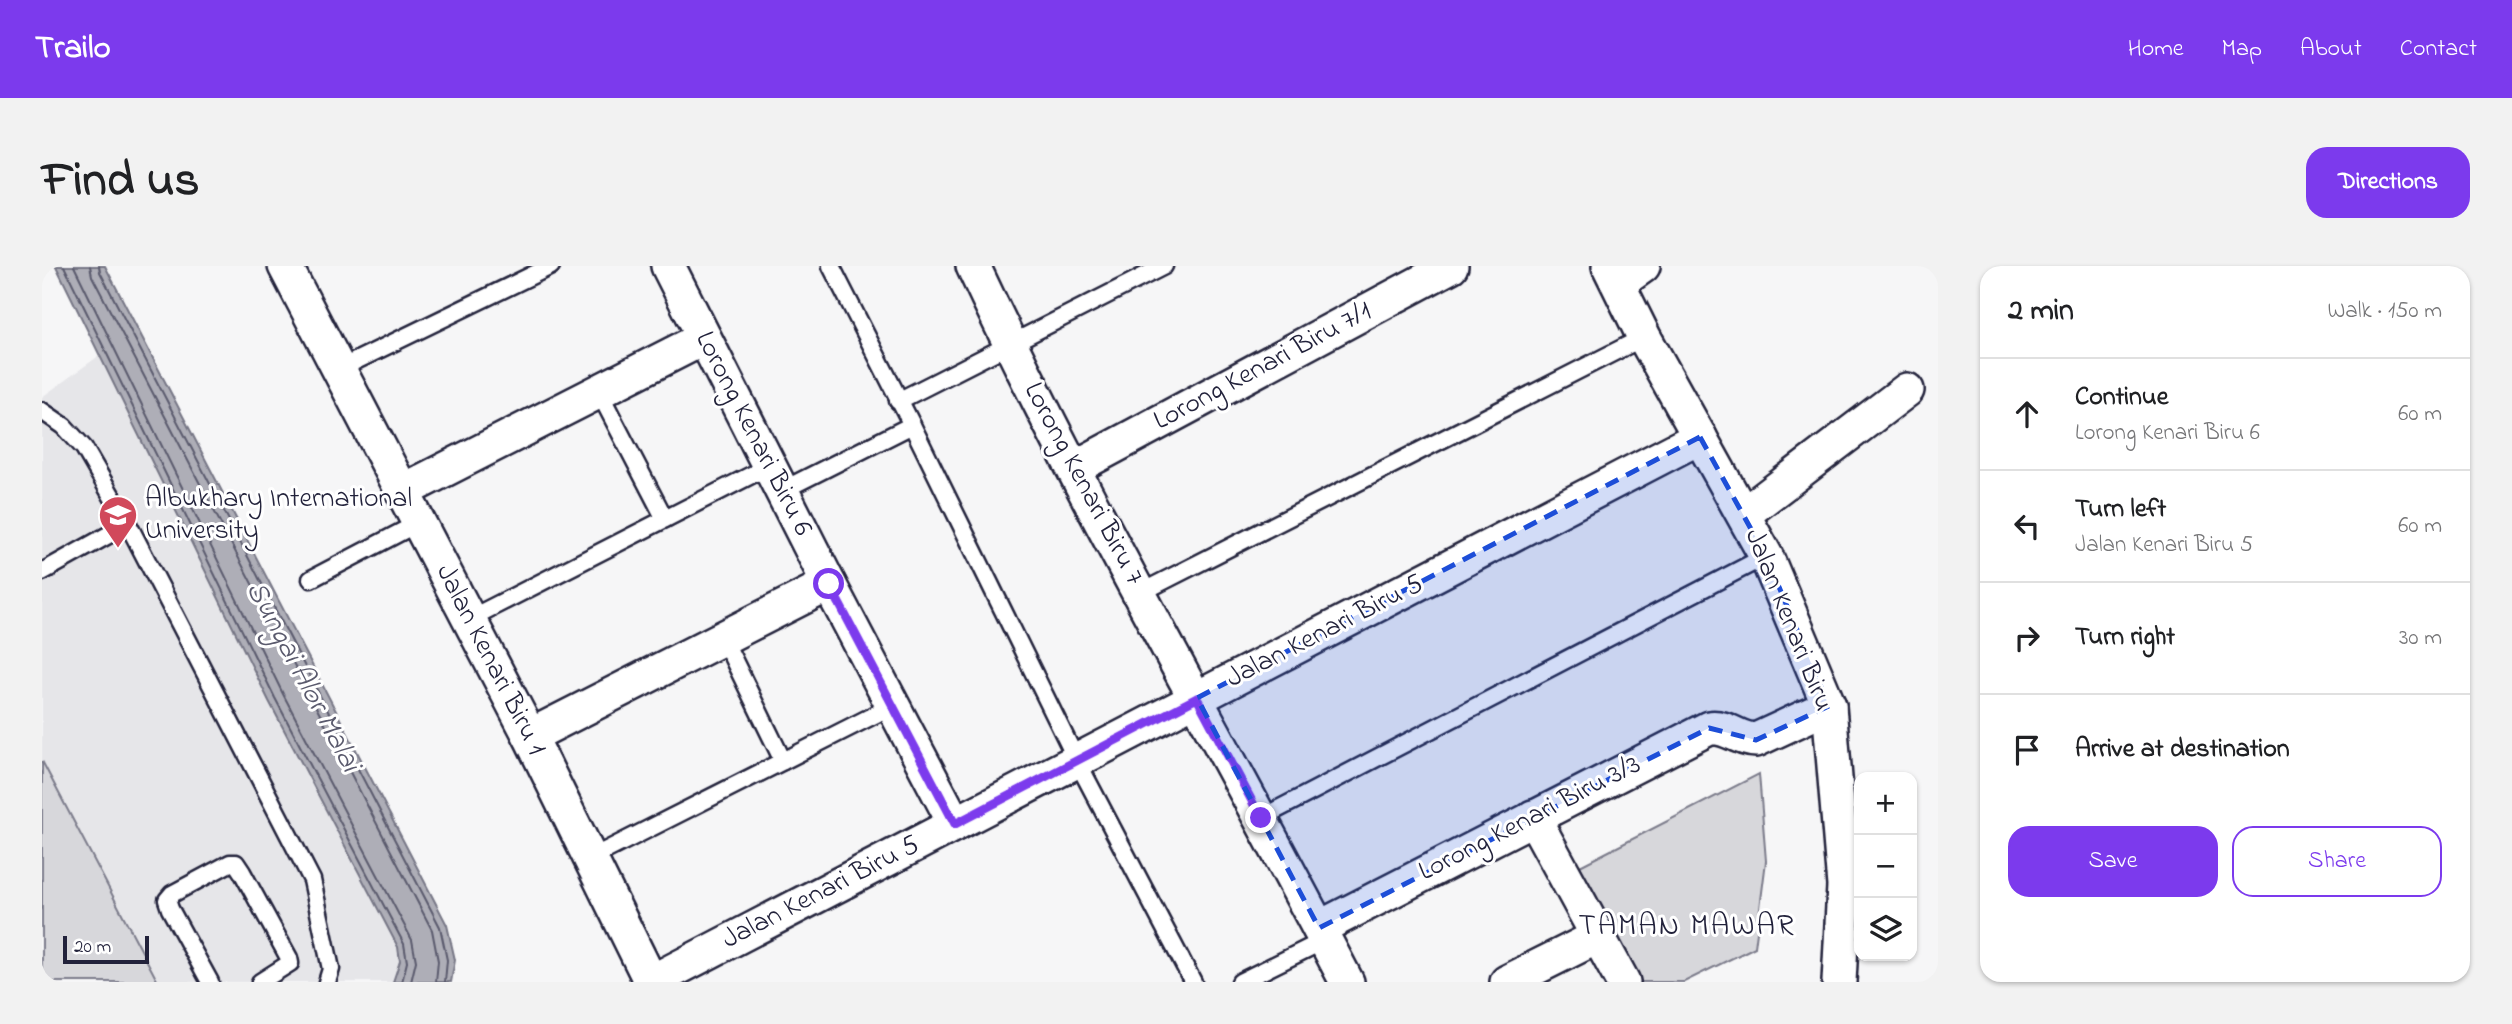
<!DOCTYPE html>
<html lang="en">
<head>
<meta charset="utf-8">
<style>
  body { margin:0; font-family:"Indie Flower",sans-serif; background:#f2f2f2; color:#202124 }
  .controls { position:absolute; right:21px; bottom:21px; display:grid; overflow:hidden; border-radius:14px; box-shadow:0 2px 5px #0004 }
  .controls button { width:63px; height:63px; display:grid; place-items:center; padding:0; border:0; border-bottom:2px solid #e0e0e0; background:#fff; color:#202124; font:35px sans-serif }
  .scale { position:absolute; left:21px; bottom:18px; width:86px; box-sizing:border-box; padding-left:7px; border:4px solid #22223b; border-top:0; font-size:19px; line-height:24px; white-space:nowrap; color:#22223b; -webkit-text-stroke:5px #fff; paint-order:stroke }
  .stop { position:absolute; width:21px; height:21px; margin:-16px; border:5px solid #7c3aed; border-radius:50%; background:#fff }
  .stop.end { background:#7c3aed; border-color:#fff; box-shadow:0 2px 7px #0008 }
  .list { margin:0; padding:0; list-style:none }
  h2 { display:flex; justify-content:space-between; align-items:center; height:91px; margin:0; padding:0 28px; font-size:30px }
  h2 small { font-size:23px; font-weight:400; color:#757577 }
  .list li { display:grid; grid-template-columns:46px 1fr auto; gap:21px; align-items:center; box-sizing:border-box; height:112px; padding:0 28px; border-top:2px solid #e0e0e0 }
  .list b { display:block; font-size:26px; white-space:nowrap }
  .list p { margin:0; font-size:23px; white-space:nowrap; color:#757577 }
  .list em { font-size:23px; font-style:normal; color:#757577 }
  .actions { display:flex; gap:14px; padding:21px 28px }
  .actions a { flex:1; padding:16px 0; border:2px solid #7c3aed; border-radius:21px; text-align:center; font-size:24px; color:#7c3aed }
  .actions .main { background:#7c3aed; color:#fff }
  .icon { flex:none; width:38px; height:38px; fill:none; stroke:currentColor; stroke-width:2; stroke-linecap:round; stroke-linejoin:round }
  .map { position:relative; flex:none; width:1896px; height:716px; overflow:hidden; border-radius:21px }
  header { display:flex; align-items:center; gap:42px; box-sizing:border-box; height:98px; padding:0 35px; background:#7c3aed; color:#fff }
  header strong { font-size:33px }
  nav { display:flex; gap:38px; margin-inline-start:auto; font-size:24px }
  .intro { display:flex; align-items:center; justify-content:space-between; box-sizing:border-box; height:168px; padding:0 42px }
  h1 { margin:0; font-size:49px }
  .button { padding:18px 32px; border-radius:21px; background:#7c3aed; color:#fff; font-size:24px; font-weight:700 }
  main { display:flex; gap:42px; padding:0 42px }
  aside { flex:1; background:#fff; border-radius:21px; box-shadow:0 2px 5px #0004 }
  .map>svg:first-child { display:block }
</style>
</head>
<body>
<header>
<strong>Trailo</strong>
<nav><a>Home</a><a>Map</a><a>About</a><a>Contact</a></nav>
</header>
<div class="intro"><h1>Find us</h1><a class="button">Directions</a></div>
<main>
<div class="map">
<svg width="1896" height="716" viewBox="0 0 1896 716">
  <rect width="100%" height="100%" fill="#f6f6f7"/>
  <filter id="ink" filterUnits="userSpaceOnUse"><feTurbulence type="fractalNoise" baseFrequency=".0143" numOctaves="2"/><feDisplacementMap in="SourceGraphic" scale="14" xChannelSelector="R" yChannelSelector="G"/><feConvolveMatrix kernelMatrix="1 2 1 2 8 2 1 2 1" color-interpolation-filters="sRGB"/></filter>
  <g filter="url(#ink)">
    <polygon fill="#e6e6e9" points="58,89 227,435 356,681 358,695 351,716 0,716 0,131"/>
    <g fill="#d7d7db" stroke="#7c7c8b" stroke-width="2">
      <polygon points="0,495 116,716 0,716"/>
      <polygon points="1717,508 1724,595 1713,681 1642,716 1599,716 1534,602"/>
    </g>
    <polygon fill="#aeaeb7" stroke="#767685" stroke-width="2" points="14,0 63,0 405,659 413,694 409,716 351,716 358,695 356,681 227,435"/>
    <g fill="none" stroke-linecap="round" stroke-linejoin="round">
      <g stroke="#5a5a6d" stroke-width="2">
        <polyline points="22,0 233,432 362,678 365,696 360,716"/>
        <polyline points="32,0 241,428 370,674 374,695 369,716"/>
        <polyline points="48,0 50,10 390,664 396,695 394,716"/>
        <polyline points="57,0 58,6 398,661 405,694 403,716"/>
      </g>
      <g stroke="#22223b" stroke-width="21">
        <g id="service">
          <polyline points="789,0 870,159 1035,495 1151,716"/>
          <polyline points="297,103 509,0"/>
          <polyline points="557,126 623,253"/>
          <polyline points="856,135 1122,0"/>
          <polyline points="0,145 22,160 42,182 86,258 270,614 289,703 285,716"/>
          <polyline points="741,224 870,159"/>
          <polyline points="0,306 86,258"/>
          <polyline points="269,313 378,256"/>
          <polyline points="1098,327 1602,71"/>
          <polyline points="427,353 729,199"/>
          <polyline points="681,372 741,495"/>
          <polyline points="1219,552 1724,290"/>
          <polyline points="549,592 850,440"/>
          <polyline points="168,716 128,643 125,634 130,628 188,597 194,597 200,606 247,692 248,697 218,716"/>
          <polyline points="1198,716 1283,674"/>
        </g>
      </g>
      <g stroke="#22223b" stroke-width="38">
        <g id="minor">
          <polyline points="243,0 488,470 609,716"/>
          <polyline points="626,0 787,318 913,558"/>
          <path d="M931,0C1045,244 1181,477 1305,716"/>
          <polyline points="1567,0 1602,71 1724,290 1787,440 1802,620 1797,716"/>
          <polyline points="1577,17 1601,0"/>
          <polyline points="1032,202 1409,0"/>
          <polyline points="361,225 662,72"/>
          <polyline points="1702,248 1865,124"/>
          <polyline points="488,470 787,318"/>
          <polyline points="1491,551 1581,716"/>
          <path d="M1277,662L1667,462C1685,459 1696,474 1714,474L1787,440"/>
          <polyline points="609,716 1658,171"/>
          <polyline points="1465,716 1557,670"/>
        </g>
      </g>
      <use href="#service" stroke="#fff" stroke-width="16"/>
      <use href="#minor" stroke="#fff" stroke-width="33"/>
    </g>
  </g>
  <g fill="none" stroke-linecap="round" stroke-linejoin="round" filter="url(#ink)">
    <polyline stroke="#7c3aed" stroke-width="9" points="787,318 913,558 1155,432 1219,552"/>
  </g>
  <path fill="#1d4ed8" fill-opacity="0.2" stroke="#1d4ed8" stroke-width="5" stroke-dasharray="14 9" stroke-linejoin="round" d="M1658,171L1724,290L1787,440L1714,474L1667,462L1277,662L1155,432Z"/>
  <defs>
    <g id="university-pin" transform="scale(2.0125)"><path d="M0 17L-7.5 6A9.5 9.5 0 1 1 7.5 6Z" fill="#d1495b" stroke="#fff"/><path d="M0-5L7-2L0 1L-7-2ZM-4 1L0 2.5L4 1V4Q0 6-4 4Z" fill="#fff"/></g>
  </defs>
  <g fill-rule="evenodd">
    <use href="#university-pin" x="76" y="249"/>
  </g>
  <g text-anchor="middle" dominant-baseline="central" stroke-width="6" stroke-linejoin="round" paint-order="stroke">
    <g font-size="28" fill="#22223b" stroke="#fff">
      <text transform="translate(1221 101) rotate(-28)">Lorong Kenari Biru 7/1</text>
      <text transform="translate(711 168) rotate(63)">Lorong Kenari Biru 6</text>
      <text transform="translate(1041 218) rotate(62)">Lorong Kenari Biru 7</text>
      <text transform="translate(1746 354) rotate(68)">Jalan Kenari Biru</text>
      <text transform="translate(1283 366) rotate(-27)">Jalan Kenari Biru 5</text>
      <text transform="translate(448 394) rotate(63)">Jalan Kenari Biru 1</text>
      <text transform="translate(1488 553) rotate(-27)">Lorong Kenari Biru 3/3</text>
      <text transform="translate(779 627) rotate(-27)">Jalan Kenari Biru 5</text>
    </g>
    <g font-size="28" fill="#22223b" stroke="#fff" text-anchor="start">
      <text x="103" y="233">Albukhary International<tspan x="103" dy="32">University</tspan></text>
    </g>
    <g font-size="30" font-style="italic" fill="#5a5a6d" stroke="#fff">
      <text transform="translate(260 411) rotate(62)">Sungai Alor Malai</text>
    </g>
    <g font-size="30" letter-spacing="2" fill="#22223b" stroke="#fff">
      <text x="1645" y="661">TAMAN MAWAR</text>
    </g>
  </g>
</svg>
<div class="controls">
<button>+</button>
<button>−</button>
<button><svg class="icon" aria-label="layers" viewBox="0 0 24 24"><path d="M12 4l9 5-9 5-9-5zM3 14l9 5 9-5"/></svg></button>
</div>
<div class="scale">20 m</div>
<div class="stop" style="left:787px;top:318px"></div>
<div class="stop end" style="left:1219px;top:552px"></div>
</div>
<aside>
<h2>2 min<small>Walk · 150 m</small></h2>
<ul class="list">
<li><svg class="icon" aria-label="ahead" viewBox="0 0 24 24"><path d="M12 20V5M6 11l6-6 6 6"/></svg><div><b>Continue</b><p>Lorong Kenari Biru 6</p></div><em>60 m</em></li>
<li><svg class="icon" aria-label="left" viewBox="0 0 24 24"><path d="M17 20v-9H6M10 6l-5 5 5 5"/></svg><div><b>Turn left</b><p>Jalan Kenari Biru 5</p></div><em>60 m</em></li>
<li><svg class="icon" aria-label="right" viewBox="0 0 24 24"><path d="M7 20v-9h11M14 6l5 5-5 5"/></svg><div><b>Turn right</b></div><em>30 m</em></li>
<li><svg class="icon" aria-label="arrive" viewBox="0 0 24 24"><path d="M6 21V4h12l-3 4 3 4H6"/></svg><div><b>Arrive at destination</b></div></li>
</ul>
<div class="actions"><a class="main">Save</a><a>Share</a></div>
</aside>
</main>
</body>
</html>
